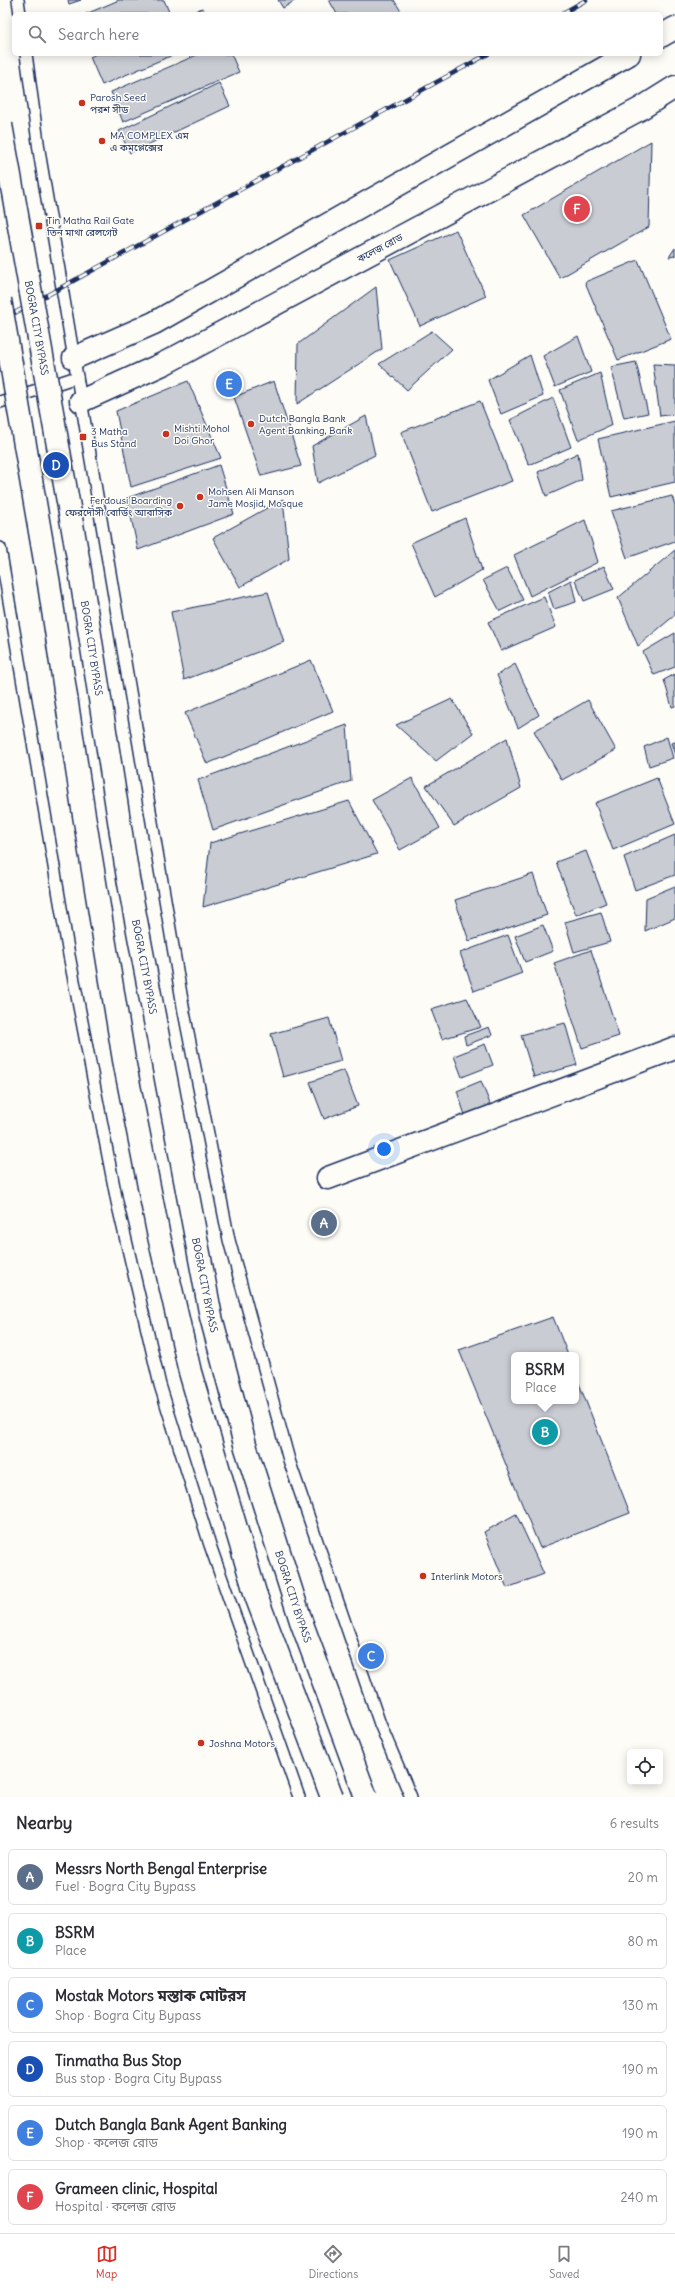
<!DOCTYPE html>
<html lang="en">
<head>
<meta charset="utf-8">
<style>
  body { margin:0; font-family:Delius,"Noto Sans Bengali",sans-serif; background:#f2f2f3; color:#2b2b33 }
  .controls { position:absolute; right:12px; bottom:12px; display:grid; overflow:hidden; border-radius:6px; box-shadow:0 2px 10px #0003 }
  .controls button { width:36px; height:36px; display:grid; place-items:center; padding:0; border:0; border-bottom:1px solid #e1e1e2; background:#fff; color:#2b2b33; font:20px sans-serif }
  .you { position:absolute; left:384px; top:1149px; width:14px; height:14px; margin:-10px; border:3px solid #fff; border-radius:50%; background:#1a73e8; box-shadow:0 0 0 6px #1a73e833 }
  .badge { display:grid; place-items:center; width:26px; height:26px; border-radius:50%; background:#d93025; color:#fff; font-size:13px; font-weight:700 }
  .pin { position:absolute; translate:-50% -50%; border:2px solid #fff; box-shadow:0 1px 4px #0006 }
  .popup { position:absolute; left:511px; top:1352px; width:68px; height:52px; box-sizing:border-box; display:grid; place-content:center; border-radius:6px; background:#fff; filter:drop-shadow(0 1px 3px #0005); font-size:13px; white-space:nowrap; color:#7c7c81 }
  .popup b { font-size:15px; color:#2b2b33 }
  .popup::after { content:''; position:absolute; left:50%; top:100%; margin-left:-8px; border:8px solid transparent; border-top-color:#fff }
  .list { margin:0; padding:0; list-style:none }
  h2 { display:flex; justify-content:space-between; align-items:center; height:52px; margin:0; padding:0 16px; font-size:17px }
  h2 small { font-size:13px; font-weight:400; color:#7c7c81 }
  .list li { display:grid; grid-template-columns:26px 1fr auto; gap:12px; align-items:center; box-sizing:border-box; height:56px; margin:0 8px 8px; padding:0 8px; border:1px solid #e1e1e2; border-radius:6px }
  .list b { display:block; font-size:15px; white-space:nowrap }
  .list p { margin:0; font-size:13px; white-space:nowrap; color:#7c7c81 }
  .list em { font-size:13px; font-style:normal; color:#7c7c81 }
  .icon { flex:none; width:22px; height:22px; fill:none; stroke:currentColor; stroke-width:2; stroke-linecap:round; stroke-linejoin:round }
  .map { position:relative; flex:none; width:675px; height:1797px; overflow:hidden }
  .search { position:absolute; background:#fff; box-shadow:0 2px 10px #0003; left:12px; right:12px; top:12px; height:44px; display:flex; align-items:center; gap:10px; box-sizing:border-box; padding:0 14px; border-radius:6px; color:#7c7c81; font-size:15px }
  .sheet { height:436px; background:#fff }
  nav { display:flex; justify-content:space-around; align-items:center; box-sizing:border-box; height:56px; border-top:1px solid #e1e1e2; background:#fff; font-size:11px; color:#7c7c81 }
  nav a { display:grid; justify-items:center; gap:2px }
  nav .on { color:#d93025 }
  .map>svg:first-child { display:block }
</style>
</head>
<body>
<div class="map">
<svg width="675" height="1797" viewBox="0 0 675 1797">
  <rect width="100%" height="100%" fill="#fdfcf7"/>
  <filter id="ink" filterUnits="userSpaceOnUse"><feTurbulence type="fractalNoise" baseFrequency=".025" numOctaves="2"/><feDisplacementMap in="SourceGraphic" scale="8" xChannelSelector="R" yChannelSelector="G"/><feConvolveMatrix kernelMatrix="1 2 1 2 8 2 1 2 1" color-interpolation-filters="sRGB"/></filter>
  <g filter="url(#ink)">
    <g fill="#c9ccd3" stroke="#1b2f5e">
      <polygon points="68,0 81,0 69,4"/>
      <polygon points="119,0 164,0 169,12 165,14 86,14"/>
      <polygon points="278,0 296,0 283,8"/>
      <polygon points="329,0 394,0 402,13 337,14"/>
      <polygon points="202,8 205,14 189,14"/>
      <polygon points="96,54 175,54 102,85 90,57"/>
      <polygon points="199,54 231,54 239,72 123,122 111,92"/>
      <polygon points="219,83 230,106 130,153 119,131"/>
      <polygon points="651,141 649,227 560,278 524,215"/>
      <polygon points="456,230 486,296 420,326 390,260"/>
      <polygon points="675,248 675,256 669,257"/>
      <polygon points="638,260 671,339 618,360 585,282"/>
      <polygon points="376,287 382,349 297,404 298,344"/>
      <polygon points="432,331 452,349 407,390 379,364"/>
      <polygon points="578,336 591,372 555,387 543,356"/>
      <polygon points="530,355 543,396 501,414 488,380"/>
      <polygon points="636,362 648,413 624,418 611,367"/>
      <polygon points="653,364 675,365 675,414 660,416"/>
      <polygon points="600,373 612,425 578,440 560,390"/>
      <polygon points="188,381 221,458 131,487 116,411"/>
      <polygon points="274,381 301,466 261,476 234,397"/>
      <polygon points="553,398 571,447 529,465 510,420"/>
      <polygon points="480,401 512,481 432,512 401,432"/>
      <polygon points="366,416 375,455 318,483 312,446"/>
      <polygon points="675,421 675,482 611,497 598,439"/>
      <polygon points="578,453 582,480 546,496 538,472"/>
      <polygon points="219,465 234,514 138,550 127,498"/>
      <polygon points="672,496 675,505 675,541 627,558 611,511"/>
      <polygon points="283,499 289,559 240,587 213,538"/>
      <polygon points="465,518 482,570 435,597 411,543"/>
      <polygon points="585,520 598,562 530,596 514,555"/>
      <polygon points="675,550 675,615 638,646 618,598"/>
      <polygon points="604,566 614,589 584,601 575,580"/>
      <polygon points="507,568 523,600 500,611 483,580"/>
      <polygon points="571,580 576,602 554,609 548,592"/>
      <polygon points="268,592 284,642 184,680 171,612"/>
      <polygon points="544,597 556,627 501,651 488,622"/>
      <polygon points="675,633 675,667 654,675 643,652"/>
      <polygon points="311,660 333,711 207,764 185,713"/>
      <polygon points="515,664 539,715 518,728 497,675"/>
      <polygon points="675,674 675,706 672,707 664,680"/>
      <polygon points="452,699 473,733 436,761 396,725"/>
      <polygon points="588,700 616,750 562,780 534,731"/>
      <polygon points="347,725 351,781 213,830 198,780"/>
      <polygon points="667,737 673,758 649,766 644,747"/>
      <polygon points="507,738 521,788 454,826 426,786"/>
      <polygon points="675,742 675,755 671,743"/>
      <polygon points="412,778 440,828 400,850 372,800"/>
      <polygon points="657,778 675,824 613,850 595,803"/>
      <polygon points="349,801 377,854 203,907 210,843"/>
      <polygon points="675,835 675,875 635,890 624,857"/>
      <polygon points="586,851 606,903 576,915 556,862"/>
      <polygon points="533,874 547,915 469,941 455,900"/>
      <polygon points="675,886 675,918 645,931 646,898"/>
      <polygon points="601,912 610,942 574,952 565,922"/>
      <polygon points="543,925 553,951 525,962 515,936"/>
      <polygon points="508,935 522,973 474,991 460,953"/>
      <polygon points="591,950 619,1036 582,1048 554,963"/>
      <polygon points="467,998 481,1027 442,1039 431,1009"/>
      <polygon points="329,1018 341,1061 283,1077 271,1034"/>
      <polygon points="565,1023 577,1065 534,1077 521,1035"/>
      <polygon points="489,1027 492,1035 466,1045 464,1036"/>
      <polygon points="485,1044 493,1065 462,1077 454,1056"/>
      <polygon points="344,1070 358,1106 324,1119 310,1082"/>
      <polygon points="481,1081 492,1109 465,1115 457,1091"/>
      <polygon points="553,1317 568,1355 514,1355 514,1401 576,1401 576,1376 630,1513 540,1548 459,1350"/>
      <polygon points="516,1514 544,1574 507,1588 484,1532"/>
    </g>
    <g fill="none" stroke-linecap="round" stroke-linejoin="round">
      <g stroke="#1b2f5e" stroke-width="14">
        <g id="service">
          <polyline points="18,0 20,14"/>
          <polyline points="26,54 40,157 184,1012 229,1240 289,1460 380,1724 411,1797"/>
          <polyline points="0,402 77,377"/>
          <polyline points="0,548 69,955 117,1202 160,1385 210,1545 299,1797"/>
        </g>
      </g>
      <g stroke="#1b2f5e" stroke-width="25">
        <polyline id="minor" points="328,1178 675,1048"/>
      </g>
      <g stroke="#1b2f5e" stroke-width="25">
        <g id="trunk">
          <polyline points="661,36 675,28"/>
          <polyline points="74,358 154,323 629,54"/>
          <polyline points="81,401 165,363 640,109 675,87"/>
        </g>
      </g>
      <use href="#service" stroke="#fdfcf7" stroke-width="11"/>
      <use href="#minor" stroke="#fdfcf7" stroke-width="22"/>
      <use href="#trunk" stroke="#fdfcf7" stroke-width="22"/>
      <g stroke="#1b2f5e" stroke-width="4.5">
        <g id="rail">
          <polyline points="561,14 586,0"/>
          <polyline points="0,321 488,54"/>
        </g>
      </g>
      <use href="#rail" stroke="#fdfcf7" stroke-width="3" stroke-dasharray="9" stroke-linecap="butt"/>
      <g stroke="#1b2f5e" stroke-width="25" stroke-linecap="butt">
        <g id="trunk-bridge">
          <path id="s1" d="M1,125L78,558L128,878L211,1317L246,1448L301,1621L366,1797"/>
          <polyline points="0,300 49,584 83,809 124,1060 158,1232 190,1372 256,1596 332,1797"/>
        </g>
      </g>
      <use href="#trunk-bridge" stroke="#fdfcf7" stroke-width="22"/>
    </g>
  </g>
  <g fill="#c8321e" stroke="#fdfcf7" stroke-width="1.5">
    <circle cx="82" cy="103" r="4"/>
    <circle cx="102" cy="141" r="4"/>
    <rect x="35" y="222" width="8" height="8" rx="2"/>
    <circle cx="251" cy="424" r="4"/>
    <circle cx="166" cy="434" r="4"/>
    <rect x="79" y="433" width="8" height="8" rx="2"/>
    <circle cx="200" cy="497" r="4"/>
    <circle cx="180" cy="506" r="4"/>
    <circle cx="423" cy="1576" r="4"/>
    <circle cx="201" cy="1743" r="4"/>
  </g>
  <g text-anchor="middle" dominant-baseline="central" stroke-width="3" stroke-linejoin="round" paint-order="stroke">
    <g font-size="10" fill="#1b2f5e" stroke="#fdfcf7" text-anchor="start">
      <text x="90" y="97">Parosh Seed<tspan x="90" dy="12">পরশ সীড</tspan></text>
      <text x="110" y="135">MA COMPLEX এম<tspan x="110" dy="12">এ কমপ্লেক্সের</tspan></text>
      <text x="47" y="220">Tin Matha Rail Gate<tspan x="47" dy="12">তিন মাথা রেলগেট</tspan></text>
      <text x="259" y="418">Dutch Bangla Bank<tspan x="259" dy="12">Agent Banking, Bank</tspan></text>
      <text x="174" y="428">Mishti Mohol<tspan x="174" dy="12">Doi Ghor</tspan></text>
      <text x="91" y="431">3 Matha<tspan x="91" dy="12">Bus Stand</tspan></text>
      <text x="208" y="491">Mohsen Ali Manson<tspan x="208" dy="12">Jame Mosjid, Mosque</tspan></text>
      <text x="172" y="500" text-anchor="end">Ferdousi Boarding<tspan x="172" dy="12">ফেরদৌসী বোর্ডিং আবাসিক</tspan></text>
      <text x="431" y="1576">Interlink Motors</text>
      <text x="209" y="1743">Joshna Motors</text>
    </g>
    <g font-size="10" fill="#1b2f5e" stroke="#fdfcf7">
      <text transform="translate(380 248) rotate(-28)">কলেজ রোড</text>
      <text stroke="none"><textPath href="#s1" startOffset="206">BOGRA CITY BYPASS</textPath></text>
      <text stroke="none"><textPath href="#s1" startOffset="531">BOGRA CITY BYPASS</textPath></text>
      <text stroke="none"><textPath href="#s1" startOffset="854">BOGRA CITY BYPASS</textPath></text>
      <text stroke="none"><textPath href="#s1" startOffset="1178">BOGRA CITY BYPASS</textPath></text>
      <text stroke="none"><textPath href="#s1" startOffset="1502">BOGRA CITY BYPASS</textPath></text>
    </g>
  </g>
</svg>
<div class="controls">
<button><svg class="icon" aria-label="locate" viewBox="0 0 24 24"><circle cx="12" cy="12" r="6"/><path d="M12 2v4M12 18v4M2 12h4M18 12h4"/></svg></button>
</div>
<div class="you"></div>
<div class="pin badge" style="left:324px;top:1223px;background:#5c6f8a">A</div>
<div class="pin badge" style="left:545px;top:1432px;background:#0f9aa8">B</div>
<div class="popup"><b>BSRM</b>Place</div>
<div class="pin badge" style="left:371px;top:1656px;background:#3f7fe0">C</div>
<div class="pin badge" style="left:56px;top:465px;background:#1a4fb4">D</div>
<div class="pin badge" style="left:229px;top:384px;background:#3f7fe0">E</div>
<div class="pin badge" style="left:577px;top:209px;background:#e0444e">F</div>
<div class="search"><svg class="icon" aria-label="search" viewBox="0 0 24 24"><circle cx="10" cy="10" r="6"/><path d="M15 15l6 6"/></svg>Search here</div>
</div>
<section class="sheet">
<h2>Nearby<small>6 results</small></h2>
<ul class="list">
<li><span class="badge" style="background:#5c6f8a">A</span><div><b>Messrs North Bengal Enterprise</b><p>Fuel · Bogra City Bypass</p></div><em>20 m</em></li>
<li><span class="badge" style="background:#0f9aa8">B</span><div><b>BSRM</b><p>Place</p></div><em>80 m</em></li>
<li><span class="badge" style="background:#3f7fe0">C</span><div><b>Mostak Motors মস্তাক মোটরস</b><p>Shop · Bogra City Bypass</p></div><em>130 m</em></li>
<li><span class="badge" style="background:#1a4fb4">D</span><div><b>Tinmatha Bus Stop</b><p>Bus stop · Bogra City Bypass</p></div><em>190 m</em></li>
<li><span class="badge" style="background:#3f7fe0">E</span><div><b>Dutch Bangla Bank Agent Banking</b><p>Shop · কলেজ রোড</p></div><em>190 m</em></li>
<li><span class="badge" style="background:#e0444e">F</span><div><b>Grameen clinic, Hospital</b><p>Hospital · কলেজ রোড</p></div><em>240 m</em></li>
</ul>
</section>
<nav>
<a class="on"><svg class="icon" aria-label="map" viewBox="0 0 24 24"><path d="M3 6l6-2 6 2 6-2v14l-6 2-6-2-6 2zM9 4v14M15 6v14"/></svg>Map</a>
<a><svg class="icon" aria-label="directions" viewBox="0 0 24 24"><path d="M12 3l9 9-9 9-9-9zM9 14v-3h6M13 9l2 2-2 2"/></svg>Directions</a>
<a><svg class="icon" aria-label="saved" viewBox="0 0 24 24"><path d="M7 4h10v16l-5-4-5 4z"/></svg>Saved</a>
</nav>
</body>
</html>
